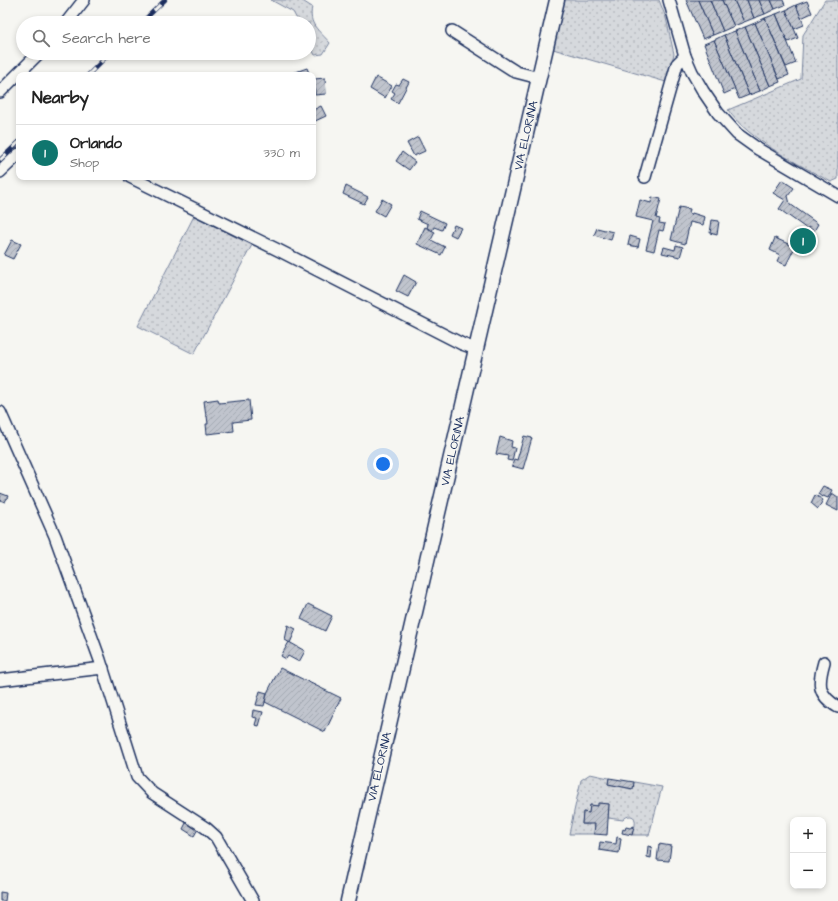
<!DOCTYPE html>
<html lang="en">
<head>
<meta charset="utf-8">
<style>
  body { margin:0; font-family:"Architects Daughter",sans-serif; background:#f6f6f6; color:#222 }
  .controls { position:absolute; right:12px; bottom:12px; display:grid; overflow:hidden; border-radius:8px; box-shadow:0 2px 6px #0003 }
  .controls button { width:36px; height:36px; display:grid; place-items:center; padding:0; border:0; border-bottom:1px solid #e0e0e0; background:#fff; color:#222; font:20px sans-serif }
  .you { position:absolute; left:383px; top:464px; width:14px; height:14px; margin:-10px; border:3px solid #fff; border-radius:50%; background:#1a73e8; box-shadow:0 0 0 6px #1a73e833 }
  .badge { display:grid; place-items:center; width:26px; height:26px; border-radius:50%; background:#0f766e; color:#fff; font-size:13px; font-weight:700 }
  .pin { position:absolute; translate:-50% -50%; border:2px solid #fff; box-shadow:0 1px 4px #0006 }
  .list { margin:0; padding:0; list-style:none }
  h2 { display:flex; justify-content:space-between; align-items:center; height:52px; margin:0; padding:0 16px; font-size:17px }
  h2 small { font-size:13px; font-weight:400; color:#767676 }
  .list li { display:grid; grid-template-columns:26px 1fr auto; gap:12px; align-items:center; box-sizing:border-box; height:56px; padding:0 16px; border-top:1px solid #e0e0e0 }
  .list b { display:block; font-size:15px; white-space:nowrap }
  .list p { margin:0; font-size:13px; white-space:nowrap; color:#767676 }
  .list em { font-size:13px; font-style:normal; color:#767676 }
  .icon { flex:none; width:22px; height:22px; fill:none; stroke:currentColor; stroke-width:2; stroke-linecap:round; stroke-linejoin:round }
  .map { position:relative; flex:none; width:838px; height:901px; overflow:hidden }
  .search { position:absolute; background:#fff; box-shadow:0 2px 6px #0003; left:16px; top:16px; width:300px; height:44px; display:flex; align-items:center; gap:10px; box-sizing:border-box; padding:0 14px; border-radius:22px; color:#767676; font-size:15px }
  .panel { position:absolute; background:#fff; box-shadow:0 2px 6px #0003; left:16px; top:72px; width:300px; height:108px; border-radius:8px }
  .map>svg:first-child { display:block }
</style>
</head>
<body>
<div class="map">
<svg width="838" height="901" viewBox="0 0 838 901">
  <defs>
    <pattern id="grass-dots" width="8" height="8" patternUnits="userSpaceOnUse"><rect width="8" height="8" fill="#d6d9dd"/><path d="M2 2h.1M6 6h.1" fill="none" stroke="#b7bbc0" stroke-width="1.8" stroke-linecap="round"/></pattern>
    <pattern id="building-hatch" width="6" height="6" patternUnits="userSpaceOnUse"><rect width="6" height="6" fill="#c0c4cd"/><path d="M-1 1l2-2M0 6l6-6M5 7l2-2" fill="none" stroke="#a4a9b2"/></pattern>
  </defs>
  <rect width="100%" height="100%" fill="#f6f6f2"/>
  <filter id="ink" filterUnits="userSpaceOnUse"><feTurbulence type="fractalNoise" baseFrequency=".025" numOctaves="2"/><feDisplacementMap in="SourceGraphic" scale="8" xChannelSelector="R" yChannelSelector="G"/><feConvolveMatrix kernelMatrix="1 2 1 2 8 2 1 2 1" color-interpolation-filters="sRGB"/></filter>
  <g filter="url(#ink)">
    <g fill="url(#grass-dots)" stroke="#78849e">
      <path d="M271,0H301L312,7C308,25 319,30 330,43L323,54L315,55L309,44V23H299L293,12Z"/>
      <polygon points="564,0 659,0 666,18 674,54 666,82 553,49"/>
      <path d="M825,0H838V179L831,182C799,164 750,141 728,110L801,79L803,35Z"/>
      <polygon points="194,216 252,245 194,354 138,326"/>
      <path d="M590,774L609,778L608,784L632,789L634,782L662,787L649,835H632C633,831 636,825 635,821C635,814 626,815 623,820L608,818L609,804L599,803L598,806L590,805L589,813L583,812L582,824L589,825V823L595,824L594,834H569L581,780Z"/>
    </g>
    <g fill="url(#building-hatch)" stroke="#1b2f5e">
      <polygon points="686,0 698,0 713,35 703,39"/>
      <polygon points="698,0 710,0 723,31 713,35"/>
      <polygon points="710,0 722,0 734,26 723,31"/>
      <polygon points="722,0 734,0 744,22 734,26"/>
      <polygon points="734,0 747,0 754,18 744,22"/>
      <polygon points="747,0 759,0 765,14 754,18"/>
      <polygon points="759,0 771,0 775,9 765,14"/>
      <polygon points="771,0 783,0 785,5 775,9"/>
      <polygon points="807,1 812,13 801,18 796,5"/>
      <polygon points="796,5 804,25 794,29 786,10"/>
      <polygon points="786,10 798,38 788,42 776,14"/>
      <polygon points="776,14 796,63 786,67 765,18"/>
      <polygon points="765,18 789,75 779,79 755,23"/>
      <polygon points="755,23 780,82 770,86 745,27"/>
      <polygon points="745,27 770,86 760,91 735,31"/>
      <polygon points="735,31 760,91 749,95 724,35"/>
      <polygon points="724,35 749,95 739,99 714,40"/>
      <polygon points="714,40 735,89 724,94 704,44"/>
      <polygon points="307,68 310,75 294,75 293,73"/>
      <polygon points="376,77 392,86 385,98 370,89"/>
      <polygon points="325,78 326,94 315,95 314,79"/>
      <polygon points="403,79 409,82 398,103 391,99 395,93 392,91 396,84 399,85"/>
      <polygon points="321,106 326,116 313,122 313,110"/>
      <polygon points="418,137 425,151 414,156 407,143"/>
      <polygon points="402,152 415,162 409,170 396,161"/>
      <polygon points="782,180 794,188 788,196 790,204 818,224 814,231 808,227 807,229 779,209 785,200 773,193"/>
      <polygon points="346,186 368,197 364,204 343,194"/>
      <polygon points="652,197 661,199 656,218 660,219 659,223 665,224 663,231 659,230 654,251 646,249 653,221 636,217 640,200 651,203"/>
      <polygon points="382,199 391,204 384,216 375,211"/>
      <polygon points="679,207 690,209 689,214 691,215 692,213 705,217 703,225 690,222 685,244 671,240"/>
      <polygon points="420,211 445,223 442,230 434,227 432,231 427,228 428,224 417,219"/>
      <polygon points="712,220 719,221 717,235 710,233"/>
      <polygon points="454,225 461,228 456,237 450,234"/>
      <polygon points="425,227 435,232 431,240 445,247 441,255 417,244"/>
      <polygon points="597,228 613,232 611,240 594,235"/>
      <polygon points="630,236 640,239 638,247 628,245"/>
      <polygon points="775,238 795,247 786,265 777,261 780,255 770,250"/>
      <polygon points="12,240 21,244 13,259 4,255"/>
      <polygon points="676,245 683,247 680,257 662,253 664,247 675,250"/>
      <polygon points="404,275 416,282 408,297 396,291"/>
      <polygon points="218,399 219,403 249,400 251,420 233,422 234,431 207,434 206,424 208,424 207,416 206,416 204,401"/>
      <polygon points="524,436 532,438 523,469 512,466 514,459 517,460"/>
      <polygon points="500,437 512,441 511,447 515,448 512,461 507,460 508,456 496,454"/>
      <polygon points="823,486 832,490 828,498 823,496 822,497 818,494"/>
      <polygon points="0,493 8,496 5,502 0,500"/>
      <polygon points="832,493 838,497 838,511 826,505"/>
      <polygon points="815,495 823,500 818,509 811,503"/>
      <polygon points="308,604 332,616 325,631 301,619"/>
      <polygon points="288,625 296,629 290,643 285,640"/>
      <polygon points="289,642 305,651 299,662 288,656 286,659 281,656"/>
      <polygon points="280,668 341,698 325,732 265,702 267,693"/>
      <polygon points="260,691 267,693 264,706 256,705"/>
      <polygon points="253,710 263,712 259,726 255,725 257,718 252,717"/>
      <polygon points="609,778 634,782 633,789 608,784"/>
      <polygon points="598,803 609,804 607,835 594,834 595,824 582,824 583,812 589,813 590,805 598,806"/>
      <polygon points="187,821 198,829 194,836 183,829"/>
      <polygon points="634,826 632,835 622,833 623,829 625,830 626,827 630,828"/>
      <polygon points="617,837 621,838 619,853 599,850 600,842 616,844"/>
      <polygon points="659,844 671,846 669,861 657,860"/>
      <polygon points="648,846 652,847 651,858 647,857"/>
      <polygon points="0,892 6,893 5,901 0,901"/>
    </g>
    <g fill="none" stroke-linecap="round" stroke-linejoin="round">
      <g stroke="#1b2f5e" stroke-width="14">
        <g id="minor">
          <polyline points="669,0 685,56 692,72 703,91 718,113 737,134 758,149 838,196"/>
          <polyline points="66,23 84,0"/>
          <polyline points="452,31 516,72 539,78"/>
          <polyline points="0,92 39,53"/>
          <polyline points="0,172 19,154"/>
          <polyline points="130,177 280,251 462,344 476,349"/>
          <polyline points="645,177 677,64 685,56"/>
          <polyline points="0,412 55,536 100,660 137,777 152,793 206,828 216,837 253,901"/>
          <path d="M824,662C818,683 817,695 838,707"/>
          <polyline points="0,680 103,668"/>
        </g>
      </g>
      <g stroke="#1b2f5e" stroke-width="17">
        <g id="major">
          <path id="s1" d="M348,901L557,0"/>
        </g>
      </g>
      <use href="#minor" stroke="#f6f6f2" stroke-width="11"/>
      <use href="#major" stroke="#f6f6f2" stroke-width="14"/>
      <g stroke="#1b2f5e" stroke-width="4.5">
        <g id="rail">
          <polyline points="141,23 165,0"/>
          <polyline points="88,75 110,53"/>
          <polyline points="0,160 19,142"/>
        </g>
      </g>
      <use href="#rail" stroke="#f6f6f2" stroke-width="3" stroke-dasharray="9" stroke-linecap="butt"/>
    </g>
  </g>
  <g text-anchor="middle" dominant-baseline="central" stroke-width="3" stroke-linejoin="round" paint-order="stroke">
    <g font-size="12" fill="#1b2f5e" stroke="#f6f6f2">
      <text stroke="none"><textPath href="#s1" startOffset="786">VIA ELORINA</textPath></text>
      <text stroke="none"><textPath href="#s1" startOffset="462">VIA ELORINA</textPath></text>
      <text stroke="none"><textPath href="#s1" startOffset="138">VIA ELORINA</textPath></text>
    </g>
  </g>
</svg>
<div class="controls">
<button>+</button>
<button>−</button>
</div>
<div class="you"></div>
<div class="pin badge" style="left:803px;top:241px">1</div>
<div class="search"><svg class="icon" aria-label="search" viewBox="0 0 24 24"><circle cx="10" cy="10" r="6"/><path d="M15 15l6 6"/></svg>Search here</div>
<section class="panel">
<h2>Nearby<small></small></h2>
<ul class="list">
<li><span class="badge">1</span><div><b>Orlando</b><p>Shop</p></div><em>330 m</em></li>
</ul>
</section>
</div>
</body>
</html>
